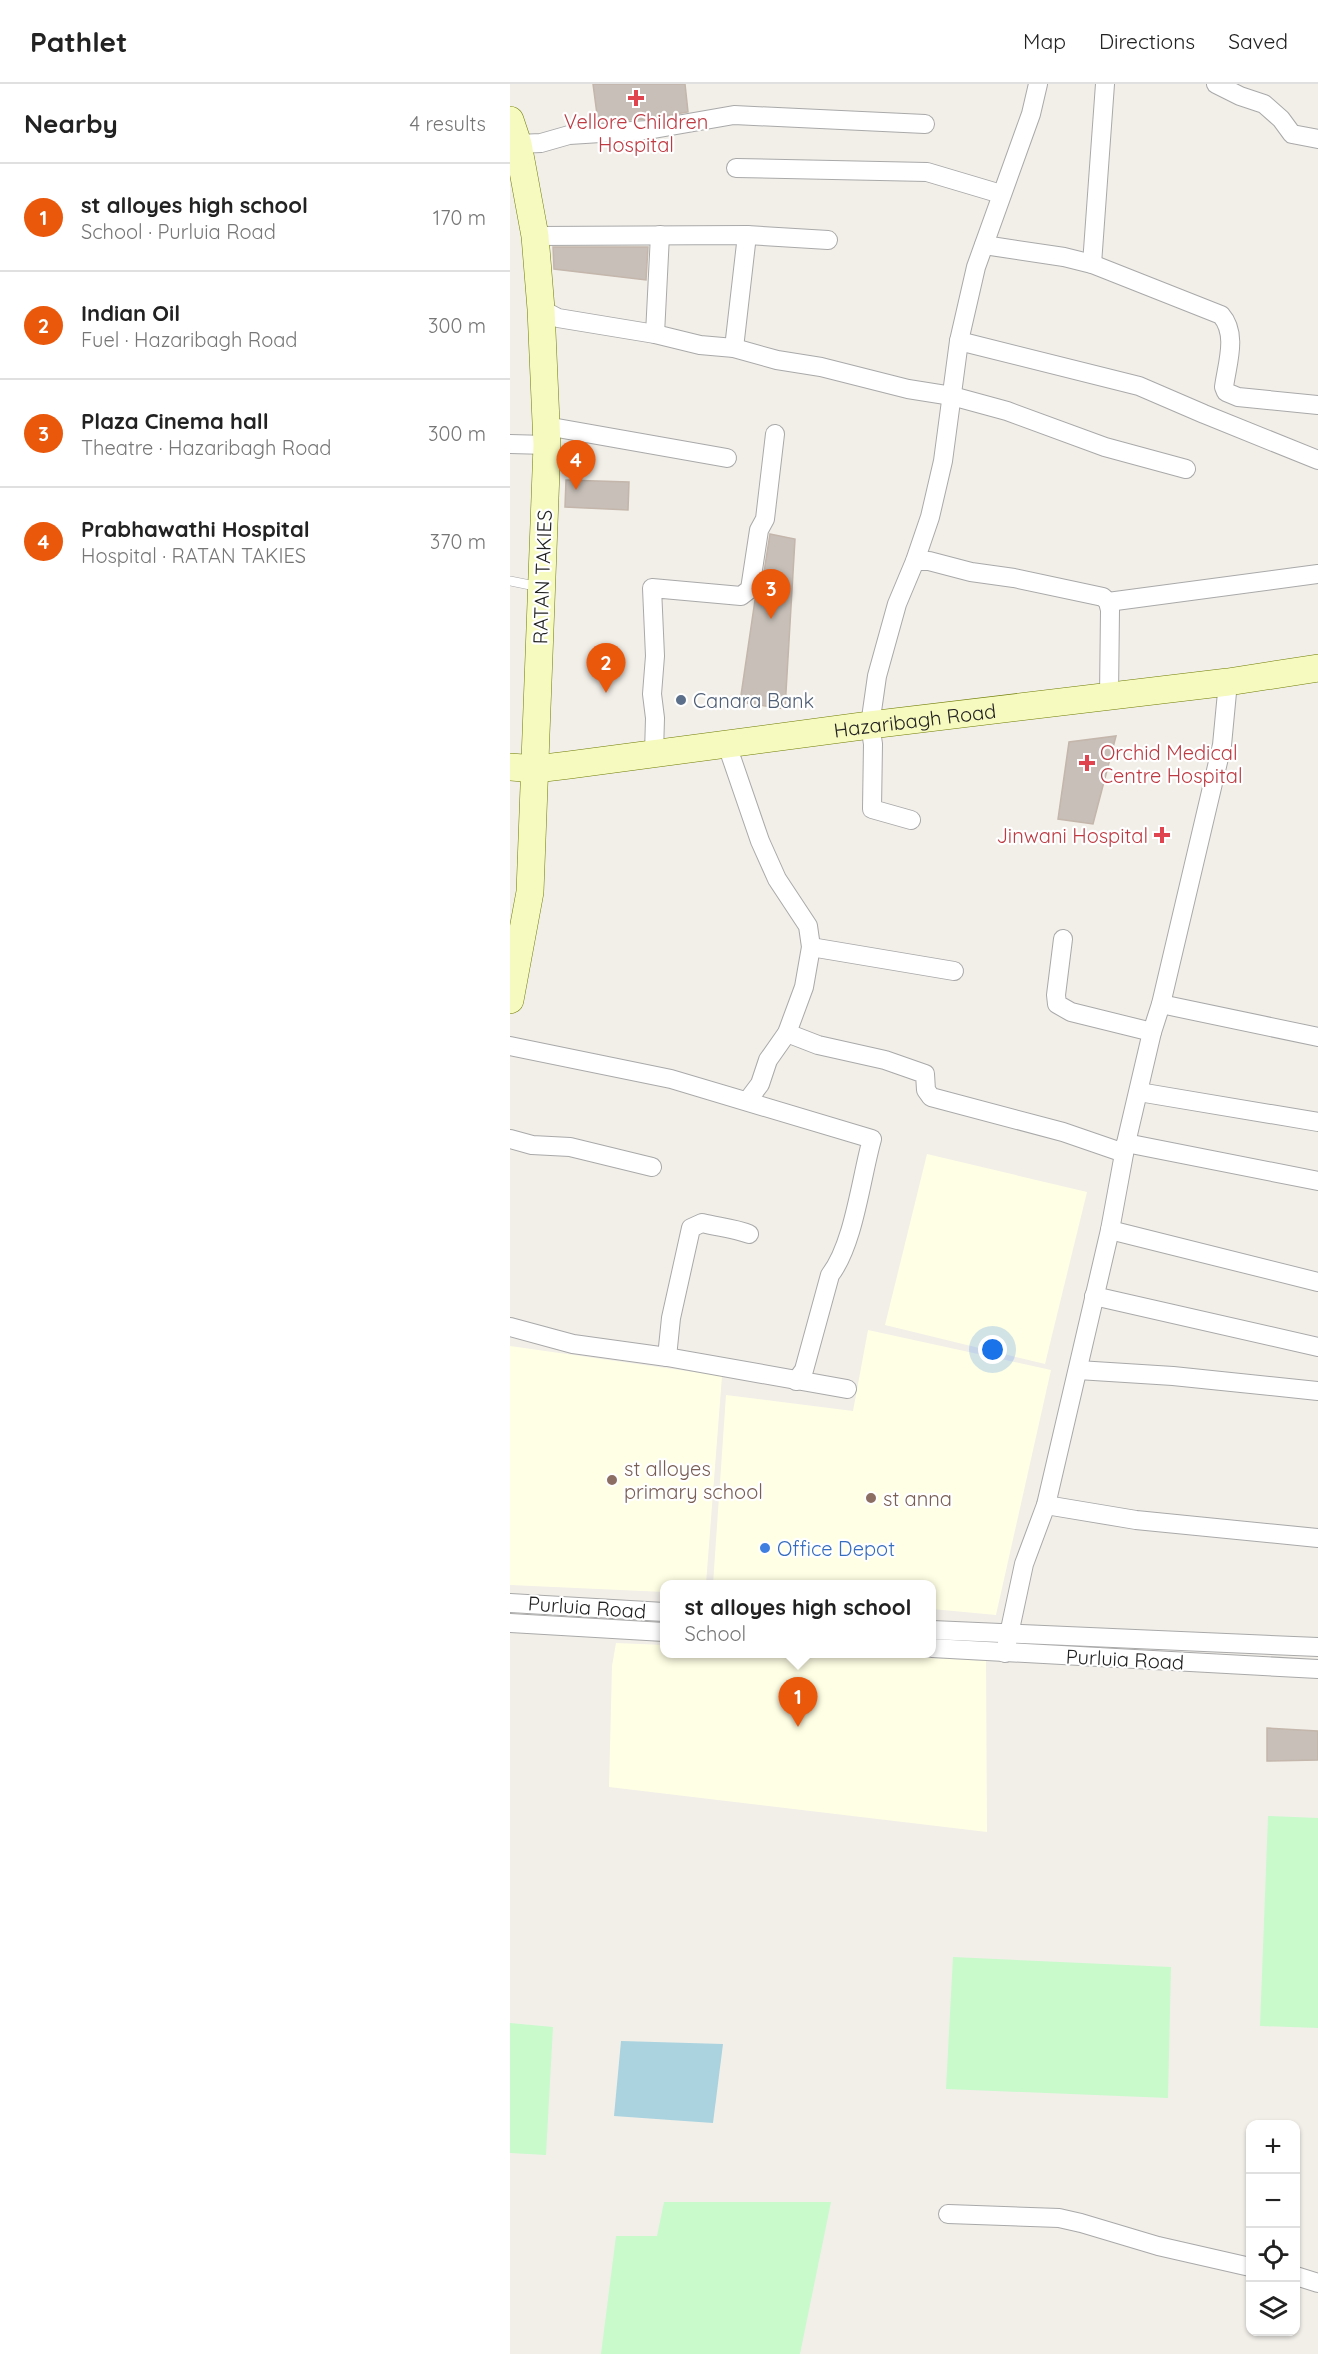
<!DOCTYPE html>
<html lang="en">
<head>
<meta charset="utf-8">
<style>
  body { margin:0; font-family:Quicksand,sans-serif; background:#f6f6f6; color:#222 }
  .controls { position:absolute; right:18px; bottom:18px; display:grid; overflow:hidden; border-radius:12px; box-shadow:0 2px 4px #0004 }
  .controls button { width:54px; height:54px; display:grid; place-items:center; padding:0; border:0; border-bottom:2px solid #e0e0e0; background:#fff; color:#222; font:30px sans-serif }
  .you { position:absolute; left:483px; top:1266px; width:21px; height:21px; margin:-15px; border:4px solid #fff; border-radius:50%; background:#1a73e8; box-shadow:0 0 0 9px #1a73e833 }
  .badge { display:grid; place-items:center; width:39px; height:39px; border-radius:50%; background:#ea580c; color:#fff; font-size:20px; font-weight:700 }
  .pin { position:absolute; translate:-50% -50px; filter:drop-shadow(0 2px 3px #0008) }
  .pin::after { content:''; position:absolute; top:32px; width:21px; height:18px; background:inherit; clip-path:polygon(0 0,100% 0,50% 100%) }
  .popup { position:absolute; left:150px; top:1496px; width:276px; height:78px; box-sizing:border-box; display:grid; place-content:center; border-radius:12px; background:#fff; filter:drop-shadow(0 2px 4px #0005); font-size:20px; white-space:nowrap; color:#767676 }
  .popup b { font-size:22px; color:#222 }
  .popup::after { content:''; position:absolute; left:50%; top:100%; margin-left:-12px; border:12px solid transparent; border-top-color:#fff }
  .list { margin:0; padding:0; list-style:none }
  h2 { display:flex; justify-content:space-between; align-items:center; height:78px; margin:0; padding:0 24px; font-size:26px }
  h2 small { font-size:20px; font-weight:400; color:#767676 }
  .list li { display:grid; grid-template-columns:39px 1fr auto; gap:18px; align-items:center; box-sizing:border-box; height:108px; padding:0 24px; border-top:2px solid #e0e0e0 }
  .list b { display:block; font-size:22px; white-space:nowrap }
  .list p { margin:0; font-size:20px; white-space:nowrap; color:#767676 }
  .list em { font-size:20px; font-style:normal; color:#767676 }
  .icon { flex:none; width:33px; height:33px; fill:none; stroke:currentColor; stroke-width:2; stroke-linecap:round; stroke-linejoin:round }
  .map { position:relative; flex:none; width:808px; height:2270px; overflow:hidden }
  header { display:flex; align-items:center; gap:36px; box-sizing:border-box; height:84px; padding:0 30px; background:#fff; border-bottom:2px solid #e0e0e0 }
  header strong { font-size:28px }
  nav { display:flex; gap:33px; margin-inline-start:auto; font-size:21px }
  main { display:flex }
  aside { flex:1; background:#fff }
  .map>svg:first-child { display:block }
</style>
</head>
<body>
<header>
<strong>Pathlet</strong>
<nav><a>Map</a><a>Directions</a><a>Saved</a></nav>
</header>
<main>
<aside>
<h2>Nearby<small>4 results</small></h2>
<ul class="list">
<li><span class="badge">1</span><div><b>st alloyes high school</b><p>School · Purluia Road</p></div><em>170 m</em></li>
<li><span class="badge">2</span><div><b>Indian Oil</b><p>Fuel · Hazaribagh Road</p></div><em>300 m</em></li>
<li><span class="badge">3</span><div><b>Plaza Cinema hall</b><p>Theatre · Hazaribagh Road</p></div><em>300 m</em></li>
<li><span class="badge">4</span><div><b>Prabhawathi Hospital</b><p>Hospital · RATAN TAKIES</p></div><em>370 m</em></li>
</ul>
</aside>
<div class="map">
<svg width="808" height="2270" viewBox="0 0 808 2270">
  <rect width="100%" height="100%" fill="#f2efe9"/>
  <g fill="#ffffe5">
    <polygon points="417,1070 577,1108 535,1280 375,1241"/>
    <polygon points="358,1246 541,1286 486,1531 422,1525 422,1500 203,1500 216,1311 343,1327"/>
    <polygon points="0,1262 212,1292 196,1500 154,1500 154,1508 0,1501"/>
    <polygon points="106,1559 154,1561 154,1570 346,1570 476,1577 477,1748 99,1703 102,1582"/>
  </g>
  <g fill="#c8facc">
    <polygon points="758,1732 808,1734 808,1944 750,1942"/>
    <polygon points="443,1873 661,1883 658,2014 436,2005"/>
    <polygon points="0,1939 43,1943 36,2071 0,2069"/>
    <polygon points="154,2118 321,2118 290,2270 91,2270 106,2152 147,2152"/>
  </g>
  <polygon fill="#aad3df" points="111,1957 213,1960 203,2039 104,2032"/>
  <g fill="#c7bfb8" stroke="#c4b6ab" stroke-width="1.5">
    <polygon points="83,0 175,0 178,28 137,35 88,38"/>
    <polygon points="43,163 138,163 136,196 44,185"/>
    <polygon points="56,396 119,398 118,426 55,423"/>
    <polygon points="260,450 285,455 275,625 230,618 245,516 251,507"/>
    <polygon points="606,652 583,740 548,735 559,658"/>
    <polygon points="757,1644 808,1647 808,1676 757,1677"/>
  </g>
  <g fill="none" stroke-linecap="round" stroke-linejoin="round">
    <g stroke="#a9a9a9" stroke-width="10">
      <polyline id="lane" points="0,497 30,503"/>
    </g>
    <g stroke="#a9a9a9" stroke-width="20">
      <g id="street">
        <polyline points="706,0 730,12 754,20 771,35 782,50 808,55"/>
        <polyline points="8,60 31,59 59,51 138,46 224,31 415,40"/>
        <polyline points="226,84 417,88 491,110"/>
        <polyline points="25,152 237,151 318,156"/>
        <path d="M474,161L554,173L582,180L711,231C728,250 717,280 714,303L716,308L728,313L808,321"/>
        <polyline points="582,180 595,0"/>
        <polyline points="31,225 48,234 145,250 190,261 224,264 267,276 311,283 398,305 442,312 497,327 595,363 676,385"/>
        <polyline points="145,250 150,151"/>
        <polyline points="449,257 629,302 694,330 808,376"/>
        <polyline points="224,264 237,151"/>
        <polyline points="36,342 217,374"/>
        <polyline points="0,360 37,361"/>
        <polyline points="405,477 419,477 461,488 504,494 593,513 598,518 600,526 599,612"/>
        <polyline points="598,518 808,490"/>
        <polyline points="217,661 250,757 267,795 298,842 301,863 294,903 277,949 258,976 250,1000 238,1016"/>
        <polyline points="144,669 145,634 142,610 145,572 142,504 231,512 240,505 249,446 255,435 265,350"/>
        <polyline points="401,736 362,725 363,660 360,641 367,592 387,520 405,477 420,433 433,377 449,257 466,183 521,30 528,0"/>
        <polyline points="553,855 546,911 547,920 561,928 642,948"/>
        <polyline points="301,863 444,887"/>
        <polyline points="651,920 808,953"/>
        <polyline points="277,949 308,961 375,976 415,990 416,1006 421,1013 553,1048 614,1069"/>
        <path d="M0,962L161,995L362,1055C351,1094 344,1160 320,1191L294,1286L286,1297"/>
        <polyline points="629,1008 808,1038"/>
        <polyline points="0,1055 22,1061 60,1063 142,1083"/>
        <polyline points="616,1059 808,1097"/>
        <polyline points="600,1146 808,1198"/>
        <polyline points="584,1212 808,1263"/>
        <polyline points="0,1243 63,1260 157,1273 337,1305"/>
        <path d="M157,1273L161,1234L181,1144L192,1139C208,1143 224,1144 239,1150"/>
        <polyline points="568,1286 663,1292 808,1307"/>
        <polyline points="536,1421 626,1436 808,1454"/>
        <polyline points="0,1519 154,1528"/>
        <polyline points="0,1539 154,1548"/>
        <polyline points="422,1546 808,1563"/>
        <polyline points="422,1564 808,1585"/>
        <polyline points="495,1569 514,1480 536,1421 600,1146 616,1059 642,948 651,920 712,661 718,598"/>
        <polyline points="438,2130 549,2134 571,2139 648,2162 740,2183"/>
        <polyline points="786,2192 808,2199"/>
      </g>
    </g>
    <g stroke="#707d05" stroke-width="28">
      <g id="secondary">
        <polyline points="0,36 8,60 25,152 31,225 37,361 20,808 0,916"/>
        <path id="s1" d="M0,683L26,685L59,681L360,641L718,598L808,584"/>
      </g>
    </g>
    <use href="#lane" stroke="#fff" stroke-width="9"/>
    <use href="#street" stroke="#fff" stroke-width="18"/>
    <use href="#secondary" stroke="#f7fabf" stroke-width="27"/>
  </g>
  <g fill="#e0444e" stroke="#fff" stroke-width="2">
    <path d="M123 5h6v6h6v6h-6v6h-6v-6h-6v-6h6z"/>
    <path d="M574 670h6v6h6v6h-6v6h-6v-6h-6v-6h6z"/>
    <path d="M649 742h6v6h6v6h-6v6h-6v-6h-6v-6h6z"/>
  </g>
  <circle fill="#5c6f8a" stroke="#fff" stroke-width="2" cx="171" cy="616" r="6"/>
  <g fill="#8d6e63" stroke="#fff" stroke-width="2">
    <circle cx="102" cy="1396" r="6"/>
    <circle cx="361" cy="1414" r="6"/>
  </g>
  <circle fill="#3f7fe0" stroke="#fff" stroke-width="2" cx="255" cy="1464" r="6"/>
  <g text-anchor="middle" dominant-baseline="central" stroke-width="4.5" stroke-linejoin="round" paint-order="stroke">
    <g font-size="20" fill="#be3a42" stroke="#fff">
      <text x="126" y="37">Vellore Children<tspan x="126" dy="23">Hospital</tspan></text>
      <text x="590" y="668" text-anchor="start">Orchid Medical<tspan x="590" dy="23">Centre Hospital</tspan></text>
      <text x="638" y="751" text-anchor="end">Jinwani Hospital</text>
    </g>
    <g font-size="20" fill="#222" stroke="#fff">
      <text transform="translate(32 493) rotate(-88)">RATAN TAKIES</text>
      <text stroke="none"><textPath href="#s1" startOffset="408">Hazaribagh Road</textPath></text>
      <text transform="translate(77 1523) rotate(4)">Purluia Road</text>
      <text transform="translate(615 1575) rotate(3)">Purluia Road</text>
    </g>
    <g font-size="20" fill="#4e5e75" stroke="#fff" text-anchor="start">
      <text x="183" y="616">Canara Bank</text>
    </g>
    <g font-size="20" fill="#785e54" stroke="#fff" text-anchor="start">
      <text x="114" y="1384">st alloyes<tspan x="114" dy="23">primary school</tspan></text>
      <text x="373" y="1414">st anna</text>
    </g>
    <g font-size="20" fill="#366cbe" stroke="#fff" text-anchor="start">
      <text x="267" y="1464">Office Depot</text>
    </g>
  </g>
</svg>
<div class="controls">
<button>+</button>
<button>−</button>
<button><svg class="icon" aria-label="locate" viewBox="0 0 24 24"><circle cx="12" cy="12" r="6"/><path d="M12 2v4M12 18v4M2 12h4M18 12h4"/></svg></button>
<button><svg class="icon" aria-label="layers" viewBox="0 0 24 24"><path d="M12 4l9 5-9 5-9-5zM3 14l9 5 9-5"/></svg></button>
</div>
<div class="you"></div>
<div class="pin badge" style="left:288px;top:1643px">1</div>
<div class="popup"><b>st alloyes high school</b>School</div>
<div class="pin badge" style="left:96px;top:609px">2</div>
<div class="pin badge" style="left:261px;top:535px">3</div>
<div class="pin badge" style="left:66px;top:406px">4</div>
</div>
</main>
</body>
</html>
